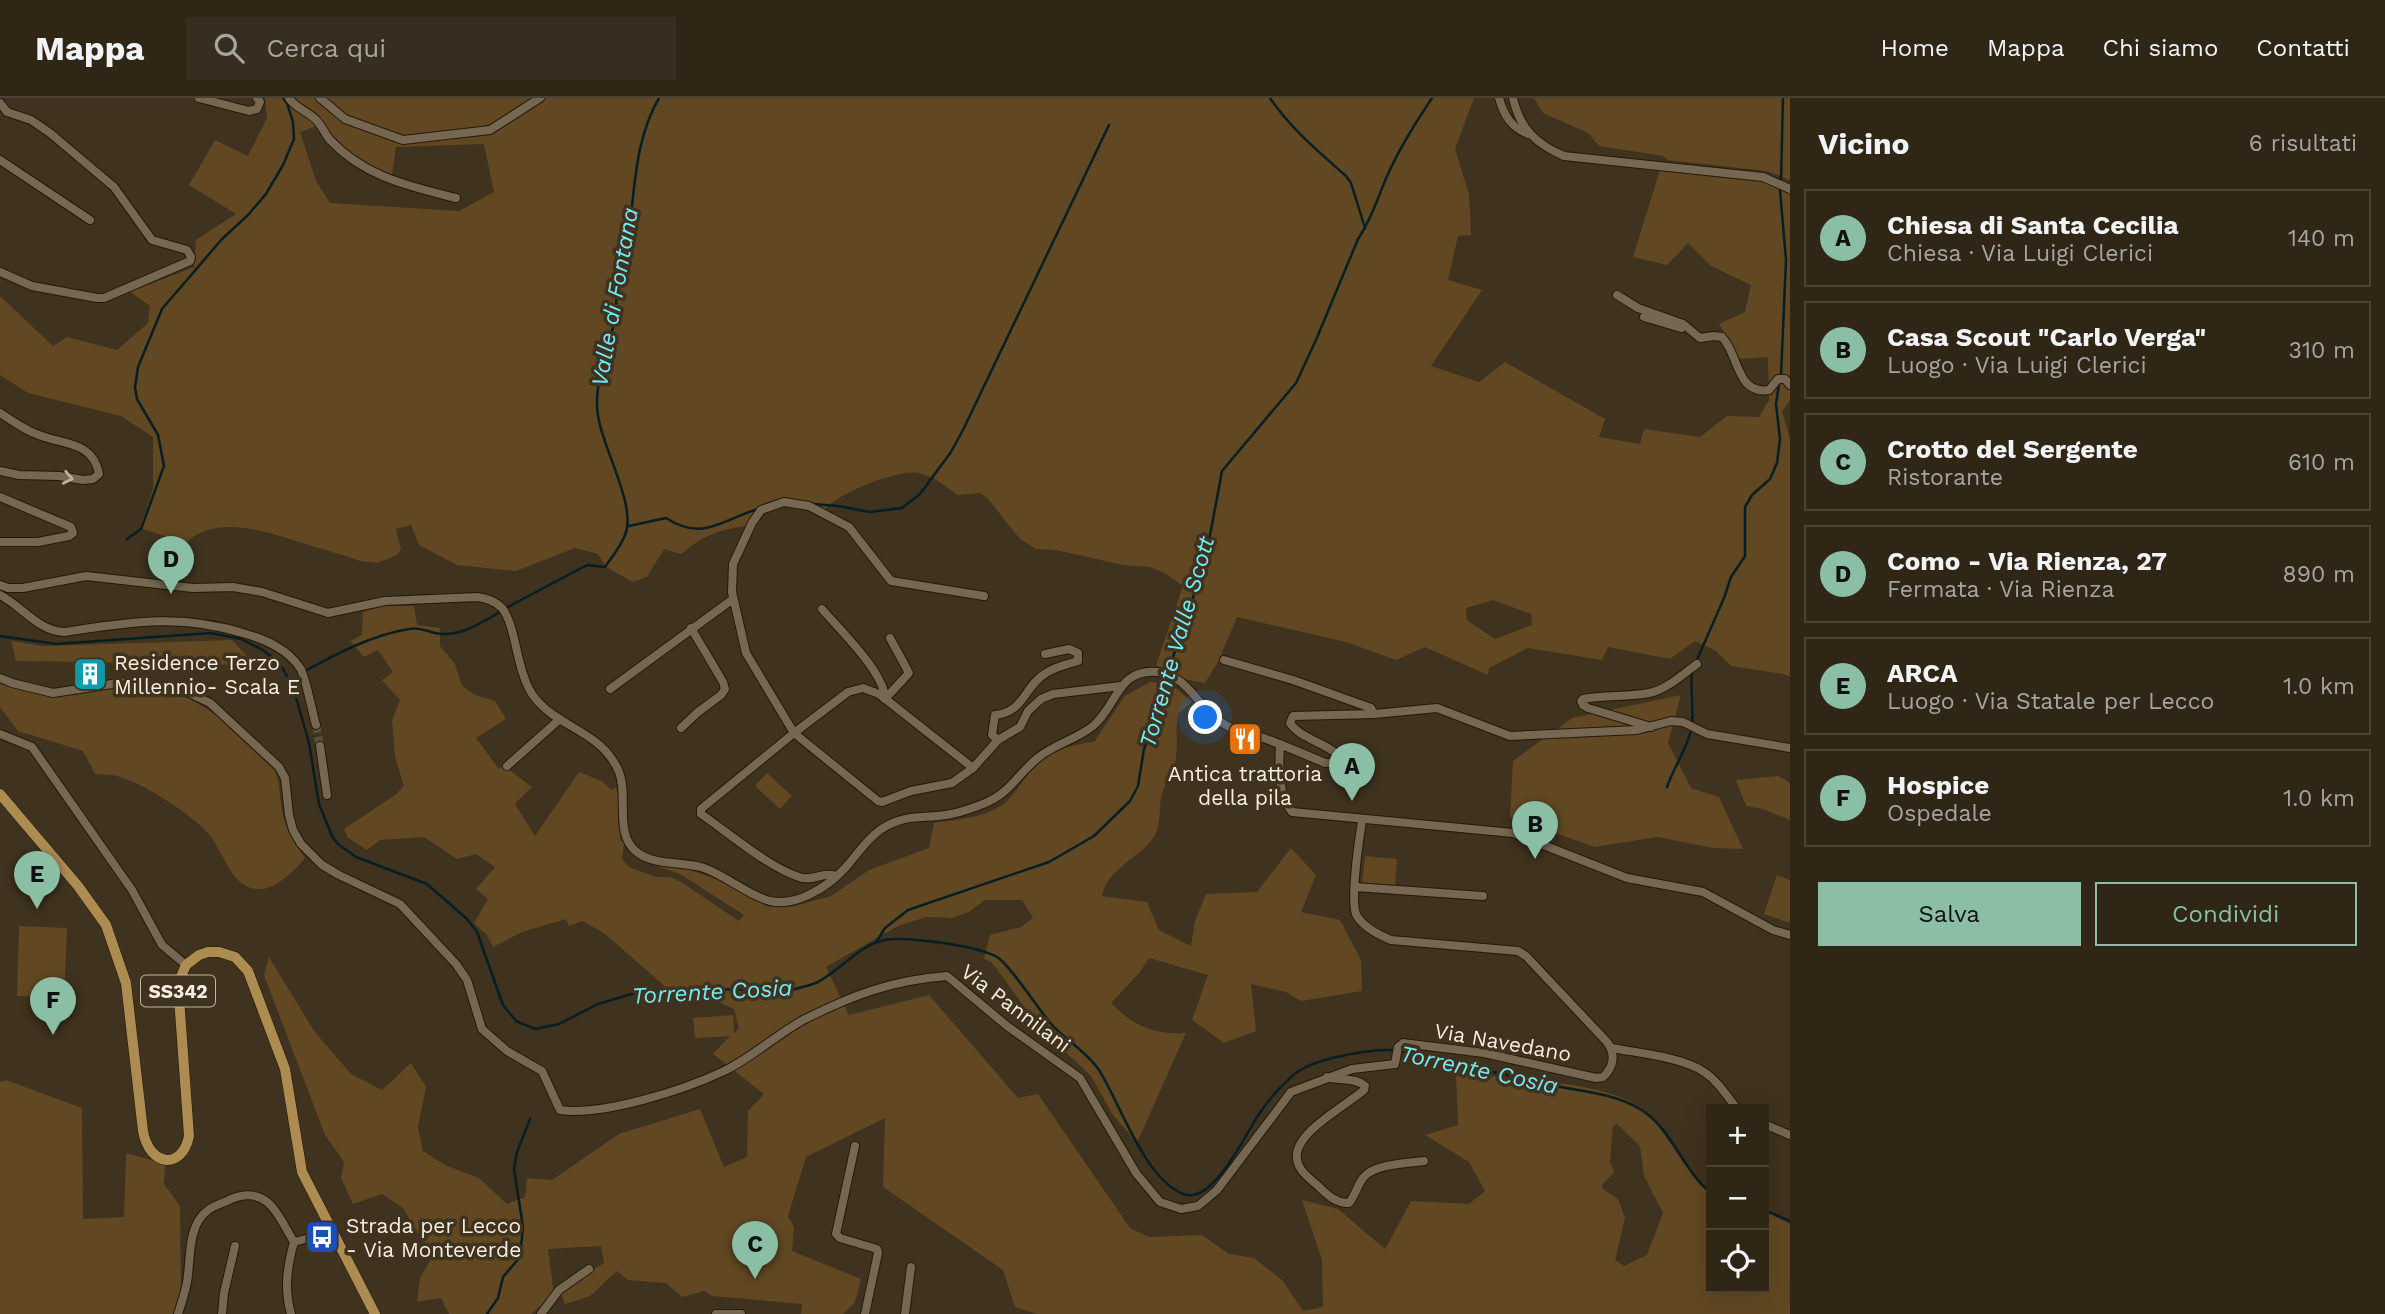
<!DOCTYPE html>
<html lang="it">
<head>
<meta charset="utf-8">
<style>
  body { margin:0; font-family:"Work Sans",sans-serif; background:#372e1f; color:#f1f3f6 }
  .controls { position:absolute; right:21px; bottom:21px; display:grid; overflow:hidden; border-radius:0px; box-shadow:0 7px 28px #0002 }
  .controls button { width:63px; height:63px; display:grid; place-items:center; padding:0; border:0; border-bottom:2px solid #4a4335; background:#2f2616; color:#f1f3f6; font:35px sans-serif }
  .you { position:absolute; left:1206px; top:620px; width:24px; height:24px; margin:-18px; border:5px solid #fff; border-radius:50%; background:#1a73e8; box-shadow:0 0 0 10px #1a73e833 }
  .badge { display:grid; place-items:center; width:46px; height:46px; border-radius:50%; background:#8abfa5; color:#111; font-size:23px; font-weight:700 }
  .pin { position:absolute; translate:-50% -58px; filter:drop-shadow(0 2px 4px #0008) }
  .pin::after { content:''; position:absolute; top:37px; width:24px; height:21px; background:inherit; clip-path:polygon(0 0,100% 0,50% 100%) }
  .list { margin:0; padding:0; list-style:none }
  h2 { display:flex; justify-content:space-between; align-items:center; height:91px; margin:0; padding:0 28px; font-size:30px }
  h2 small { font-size:23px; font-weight:400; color:#a7a5a1 }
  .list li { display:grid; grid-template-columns:46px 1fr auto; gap:21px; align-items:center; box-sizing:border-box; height:98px; margin:0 14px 14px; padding:0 14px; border:2px solid #4a4335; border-radius:0px }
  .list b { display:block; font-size:26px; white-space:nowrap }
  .list p { margin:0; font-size:23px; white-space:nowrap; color:#a7a5a1 }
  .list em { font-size:23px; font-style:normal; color:#a7a5a1 }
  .actions { display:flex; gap:14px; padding:21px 28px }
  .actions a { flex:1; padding:16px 0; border:2px solid #8abfa5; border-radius:0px; text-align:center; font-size:24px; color:#8abfa5 }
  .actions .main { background:#8abfa5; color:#111 }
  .icon { flex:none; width:38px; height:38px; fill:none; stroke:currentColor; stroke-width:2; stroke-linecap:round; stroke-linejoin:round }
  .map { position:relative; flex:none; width:1790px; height:1216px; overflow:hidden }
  header { display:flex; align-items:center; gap:42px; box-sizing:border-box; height:98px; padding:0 35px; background:#2f2616; border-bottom:2px solid #4a4335 }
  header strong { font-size:33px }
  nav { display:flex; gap:38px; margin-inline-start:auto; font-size:24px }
  .search { width:490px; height:63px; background:#372e1f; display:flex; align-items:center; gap:18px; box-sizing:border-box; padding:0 24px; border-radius:0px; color:#a7a5a1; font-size:26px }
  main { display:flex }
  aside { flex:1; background:#2f2616 }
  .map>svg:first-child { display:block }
</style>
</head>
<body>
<header>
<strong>Mappa</strong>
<div class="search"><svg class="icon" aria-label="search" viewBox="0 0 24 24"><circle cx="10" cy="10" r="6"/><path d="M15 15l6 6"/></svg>Cerca qui</div>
<nav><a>Home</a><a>Mappa</a><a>Chi siamo</a><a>Contatti</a></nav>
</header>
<main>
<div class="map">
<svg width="1790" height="1216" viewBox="0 0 1790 1216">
  <rect width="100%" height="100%" fill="#3f321e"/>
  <g fill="#614822" fill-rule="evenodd">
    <path d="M265,0H1474L1455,51L1469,96L1471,137L1458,138L1448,182L1482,192L1431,268L1479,284L1505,264L1605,321L1599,339L1640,346L1644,331L1700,339L1727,318L1759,319L1769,302L1768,259L1740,261L1719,226L1745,214L1751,187L1711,168L1688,145L1667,167L1633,159L1660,72L1758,82L1786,91L1790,94V302L1782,313L1790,341V579L1784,576L1731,568L1716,553L1695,543L1670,561L1608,549L1602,562L1528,550L1489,570L1488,577L1425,549L1396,562L1346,544L1237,519L1218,564L1205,585L1178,580L1156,567L1183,488L1166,476L1150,469L1123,467L1056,452L1036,451L1020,441L988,401L980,395L957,397C945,387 934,379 919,375C899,371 841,394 827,409C826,410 822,418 822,419C793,406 773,398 752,427C722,431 705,436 681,456L664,451L647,479L633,484L606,469L598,456L575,450L516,473L457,467L419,447L411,427L396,431L401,451L397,457L377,465L360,463C344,457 328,453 312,448C276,437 218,413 186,445L140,430L153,391V339L121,318L28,295L0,277V198L53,248L67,239L117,252L148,225L150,208L130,194L194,169L196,142L236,116L189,87L215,42L248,58L267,20ZM317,28L358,65L391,83L396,49L484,46L494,94L459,113L330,105L316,83L300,34ZM1493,502L1531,516L1532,527L1495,541L1467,522L1466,510Z"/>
    <polygon points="1534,0 1790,0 1790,82 1767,73 1668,62 1663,58 1599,48 1588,35 1543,15"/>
    <path d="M384,508H414L417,527L440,530V548L455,566L462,588L475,597L495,603L506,621L476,640L499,671L504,668L532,689L515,706L535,738L579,674L602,683L611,692L616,690L618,694V725L621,743L624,745L622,761L629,769L656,779H670L681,784L739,823L744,817L680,776L648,765L687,771L724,784L769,809H791L831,798L869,772L929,750L934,725C960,721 992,720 1011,699C1018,691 1023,681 1031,673C1047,654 1070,646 1094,644L1125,598L1150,584L1171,586L1192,604L1178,616C1175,631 1178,645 1176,659C1175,674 1163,685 1161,700C1159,712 1161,726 1155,737C1141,761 1108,768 1102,798L1147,804L1159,832L1191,848L1195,823L1206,796L1257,794L1291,750L1316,777L1301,814L1340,822L1361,862L1362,893L1301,903L1286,894L1251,886L1256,933L1224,945L1192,922L1208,877L1149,860L1140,874L1111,905C1133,928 1155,937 1186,935L1137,1045L1113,1017L1091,978L1038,928L1002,878L991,864L984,861L990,837L1021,829L1033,820L1022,802H985L969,814L952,820L926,819L898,828L826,869L849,917L929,897L1018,1000L1038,996L1130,1130L1149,1139L1202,1137L1229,1156L1254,1160L1282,1182L1303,1213L1323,1209L1322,1162L1302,1102L1338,1111L1385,1151L1411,1103L1469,1106L1485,1093L1469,1064L1425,1037L1458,1027L1456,976C1503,980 1608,982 1643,1012C1670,1036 1682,1073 1711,1095V1190H1764V1113L1790,1126V1216H1037L1015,1209L1003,1172L883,1089L885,1020L806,1059L788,1118L794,1129L792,1153L861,1181L855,1204L843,1216H801L802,1206L712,1198L704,1193L682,1199L666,1185L628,1182L617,1173L590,1198L565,1206L560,1192L604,1165L601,1148L548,1151L554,1196L531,1216H449L441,1200L417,1204L420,1180L432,1159L403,1110L382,1096L353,1106L341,1080L344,1064L325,1037L264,877L269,859L314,933L351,976L382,992L411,965L426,989L418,1029L423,1053L445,1067L479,1080L507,1106L525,1099L527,1080L552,1082L619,1036L700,1011L724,1069L747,1059L748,1013L764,996L713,956L730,938L695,940L693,920L733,917L734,935L739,930L734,911L688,890L668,891L604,835L582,823L569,828L566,821L522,834L493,849L486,836L474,825L488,801L476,791L495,769L476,756L457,761L424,739L380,742L367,752L348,740L344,731L395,697L404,688L395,659L392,622L400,602L382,582L393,574L378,552L364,559L350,543L362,537L363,514ZM1617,1026L1640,1048L1644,1078L1663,1115L1647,1157L1624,1168L1615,1162L1625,1120L1618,1101L1603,1091L1602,1087L1614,1074L1610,1063L1613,1028Z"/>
    <polygon points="232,542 255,567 16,563 11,543 43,548"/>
    <path d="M0,585L52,597H77L88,592L141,585L191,601L222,621L275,673C281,686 279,699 282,713C286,731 294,744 305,760C295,772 274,794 256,791C230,788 223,752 208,735C188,714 145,686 117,678C110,676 102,677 95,676L83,653L18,633L0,609Z"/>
    <polygon points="1681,597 1668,645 1691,690 1719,699 1743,751 1713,750 1657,739 1595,749 1510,719 1513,663 1572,620"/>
    <polygon points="767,675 792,698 780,711 755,688"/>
    <polygon points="1778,678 1790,685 1790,722 1763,711 1746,708 1736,682"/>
    <polygon points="1365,758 1397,761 1395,788 1362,785"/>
    <polygon points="1777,777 1790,782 1790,825 1764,816"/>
    <polygon points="19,828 67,830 64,900 17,898"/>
    <polygon points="6,982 82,1010 83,1121 124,1119 126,1055 165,1066 164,1086 180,1108 181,1193 175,1216 0,1216 0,984"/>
  </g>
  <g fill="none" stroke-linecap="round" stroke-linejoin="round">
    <g stroke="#051f23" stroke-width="2.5">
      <path d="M1270,0C1291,31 1319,54 1346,78L1351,85L1365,130"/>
      <polyline points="1781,82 1783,0"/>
      <polyline points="1780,92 1786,162 1781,277"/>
      <polyline points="813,406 838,408 870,414 902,410 920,396 951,354 964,330 1109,27"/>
      <path d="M629,428L666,420C703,444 721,422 758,411"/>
      <polyline points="127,441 141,431 164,368 158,337 137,301 135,289 138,269 162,211 222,141 248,117 266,96 283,67 294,41 293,24 287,5 283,0"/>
      <path d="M506,510L587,467L605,469C612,459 621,448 625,437C638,406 598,345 597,308C596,277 610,249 615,219C617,205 616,190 619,176C621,162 627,149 629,135C635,89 635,41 659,0"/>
      <path d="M0,538L56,546L211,535L241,541L261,551L279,564L293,589L309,645L319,706L332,738L338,746L356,759L427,786L467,821L477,834L503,907L516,923L535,931L559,926L598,906L635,895L669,891L790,892C800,890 809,888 818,884C844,870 862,842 893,841C916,840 978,848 997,859C1011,868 1038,911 1052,927C1066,942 1087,954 1099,972C1120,1005 1144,1080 1183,1096C1213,1108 1246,1035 1259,1016C1268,1003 1279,990 1290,980C1301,969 1317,964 1332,960C1349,956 1372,951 1390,952C1413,954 1435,964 1458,969C1469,972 1481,972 1493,974C1514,978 1534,985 1555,988C1583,993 1615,996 1640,1011C1673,1031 1682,1072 1711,1095"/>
      <polyline points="1696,564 1724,500 1731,479 1745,458 1745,409 1752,397 1770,381 1777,365 1780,341 1776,306 1779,286"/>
      <path d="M305,573C338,555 372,537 409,531C419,529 426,533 435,535C459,540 481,525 500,514"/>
      <path d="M1667,689C1674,668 1688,650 1692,628C1694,610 1690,592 1692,573"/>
      <path d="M877,843L885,830L908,812L1049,764L1094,738L1130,703L1138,688L1144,651L1160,610L1172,562L1205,464L1222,373L1296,285L1316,242L1358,141C1372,121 1378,98 1388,76C1400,49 1416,24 1432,0"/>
      <polyline points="1764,1112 1790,1123"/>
      <polyline points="487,1216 498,1200 503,1179 520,1159 523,1129 514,1071 517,1054 530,1021"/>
    </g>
    <polyline stroke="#5b4e3b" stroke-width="8" stroke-dasharray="8 4" stroke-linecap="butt" points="316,627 320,648"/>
    <g stroke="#261906" stroke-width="10">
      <g id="minor">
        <polyline points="199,0 249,13 257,11 260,4 257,0"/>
        <path d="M289,0C296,11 310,14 318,24C323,30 325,36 330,42C365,79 409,88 456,100"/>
        <polyline points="320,0 345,21 403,42 490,32 540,0"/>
        <path d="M1499,0C1504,18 1511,29 1528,36"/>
        <path d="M1513,0C1520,31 1536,46 1564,58L1763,79L1790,91"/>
        <polyline points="0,5 7,14 31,22 50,35 114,89 152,142 187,152 191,159 190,163 104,200 97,200 32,188 0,174"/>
        <polyline points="0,62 90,122"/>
        <path d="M1617,197L1638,210L1683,226L1700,240L1714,238L1722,239C1739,256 1736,297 1769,292L1778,281H1785L1790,287"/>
        <polyline points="1644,219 1681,230"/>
        <path d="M0,315C13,323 24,332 39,337C64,347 93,343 99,376L93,381L83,382L59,378L19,377L0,373"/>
        <polyline points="0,399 71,429 73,435 69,438 38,444 0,444"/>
        <path d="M0,487L8,490H23L86,478L193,490L233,489L262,494L328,515L385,503L477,499C486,500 495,503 502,510C516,527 516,571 532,596C556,631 601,631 619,674C629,699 613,737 638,755C656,768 683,763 704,770C727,778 747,797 770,803C796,809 828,789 845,770C856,758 866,742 880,732C906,714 924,722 951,716C962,714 973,710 983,706C1010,696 1018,675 1039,659C1055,646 1077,641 1093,628C1118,607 1117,570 1158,574C1188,577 1200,613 1224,626C1234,633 1249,635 1261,639C1283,647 1304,656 1325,665H1335L1337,662V656C1323,644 1300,640 1290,625L1293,618L1374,616L1437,610L1510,638L1637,632L1671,623L1683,624L1707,636L1790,650"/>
        <path d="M0,497C22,508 38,533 64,534C130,524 181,515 246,536C266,542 288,551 300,570C306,579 312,614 316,627"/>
        <path d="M822,511C839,531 885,575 885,601"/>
        <path d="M1045,556L1069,551L1078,555V563C1067,566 1055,569 1046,575C1023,589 1025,614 995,617L992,637L998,642L1020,629L1028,613L1041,601L1053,596L1121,588"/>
        <polyline points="1224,562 1293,582 1371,610 1374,616"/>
        <path d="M0,580L12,585L53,595L125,584L187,594L210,605L279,669L285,680L289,717L293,732L301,746L322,767L339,777L400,806L456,866L467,882L482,931L507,953L542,973L560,1012C603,1018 684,992 724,973C753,959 777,936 805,921C853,897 893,882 947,878L1007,928L1080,980L1136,1075L1160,1104L1181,1111L1198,1108L1217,1092L1291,994L1352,971L1395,966L1398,949L1403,945L1484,955L1596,980L1603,979C1614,969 1616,956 1607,944L1526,858L1518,853L1391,842C1379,837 1362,829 1356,816C1350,799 1359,743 1362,723"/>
        <polyline points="610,591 733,501"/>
        <polyline points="885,601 909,575 890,540"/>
        <path d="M1651,629L1588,610L1583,607L1581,603L1583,601C1605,597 1628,599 1649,595C1666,592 1683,576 1697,566"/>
        <polyline points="681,630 698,614 721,597 725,591 723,584 691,530"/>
        <polyline points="0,636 32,649 132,792 162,847 186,867"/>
        <path d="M1280,646C1279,668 1277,696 1292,714L1513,735L1627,780L1703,794L1773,832L1790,837"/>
        <polyline points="320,648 327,697"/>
        <polyline points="507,668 560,621"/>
        <polyline points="973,670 952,685 911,693 882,704 878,703 794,635 746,555 732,494 733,466 752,425 761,412 784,404 809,408 849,429 891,483 984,498"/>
        <path d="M837,778C823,773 813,784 799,779C768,769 729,735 701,716V711L794,635L848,594L863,590L879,596L973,670L998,642"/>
        <polyline points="1355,789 1483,798"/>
        <path d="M1612,950C1638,955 1682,959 1704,974C1718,983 1727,998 1737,1011"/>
        <path d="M1327,979C1339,983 1355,979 1365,988L1364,992C1347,1007 1293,1035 1297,1061C1298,1072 1309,1080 1317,1087C1326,1095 1335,1106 1349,1105C1355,1098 1357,1088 1363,1080C1373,1066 1408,1065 1424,1063"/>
        <polyline points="1764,1026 1790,1037"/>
        <polyline points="855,1048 836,1136 840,1140 877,1151 878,1155 865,1216"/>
        <path d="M178,1216C181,1206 185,1195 187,1184C191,1162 187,1128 207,1113C214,1107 224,1105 231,1101C268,1086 278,1118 294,1144"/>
        <polyline points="222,1216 224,1195 235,1148"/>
        <path d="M291,1216C284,1191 287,1169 294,1144L333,1134"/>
        <polyline points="541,1216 559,1192 589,1171"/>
        <polyline points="716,1216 741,1216"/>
        <polyline points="905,1216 911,1169"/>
      </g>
    </g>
    <g stroke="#261906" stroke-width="11">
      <path id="major" d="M0,696L78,788L106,827L126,885L143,1033C149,1068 182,1073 189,1038L178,886L186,867L199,857L208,854H219L235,859L248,873L285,971L302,1074L375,1216"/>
    </g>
    <use href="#minor" stroke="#766752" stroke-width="8"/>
    <use href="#major" stroke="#ad8c52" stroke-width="10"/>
  </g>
  <defs><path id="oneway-chevron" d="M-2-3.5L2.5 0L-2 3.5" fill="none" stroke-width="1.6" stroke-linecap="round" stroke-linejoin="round" transform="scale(1.75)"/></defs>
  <use stroke="#bdb1a1" href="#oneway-chevron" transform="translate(68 380) rotate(11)"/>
  <defs>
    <g id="building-square" transform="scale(1.75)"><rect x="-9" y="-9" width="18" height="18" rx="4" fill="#0f9aa8" stroke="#3f321e"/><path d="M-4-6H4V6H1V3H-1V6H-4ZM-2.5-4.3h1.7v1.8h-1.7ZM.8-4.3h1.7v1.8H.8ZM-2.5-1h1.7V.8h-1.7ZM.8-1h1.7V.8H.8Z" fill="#fff"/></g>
    <g id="restaurant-square" transform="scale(1.75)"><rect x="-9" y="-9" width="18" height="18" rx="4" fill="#e8710a" stroke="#3f321e"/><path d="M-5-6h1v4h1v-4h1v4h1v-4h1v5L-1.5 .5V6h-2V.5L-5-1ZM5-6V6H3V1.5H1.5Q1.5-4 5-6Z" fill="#fff"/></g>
    <g id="bus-square" transform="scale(1.75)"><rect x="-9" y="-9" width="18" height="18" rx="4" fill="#1a4fb4" stroke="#3f321e"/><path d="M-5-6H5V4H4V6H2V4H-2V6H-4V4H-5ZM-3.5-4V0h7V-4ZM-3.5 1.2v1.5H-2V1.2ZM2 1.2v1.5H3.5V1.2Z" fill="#fff"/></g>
  </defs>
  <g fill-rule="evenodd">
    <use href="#building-square" x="90" y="576"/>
    <use href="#restaurant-square" x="1245" y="641"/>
    <use href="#bus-square" x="322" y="1139"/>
  </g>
  <g text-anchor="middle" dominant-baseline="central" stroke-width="7" stroke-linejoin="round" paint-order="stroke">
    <rect fill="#3f321e" stroke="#c0b6a7" stroke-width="2" x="141" y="877.5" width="74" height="31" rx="5"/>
    <g font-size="19" font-weight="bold" fill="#f7eee2">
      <text x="178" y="893">SS342</text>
    </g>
    <g font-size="21" fill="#f7eee2" stroke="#3f321e" text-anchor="start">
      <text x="114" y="564">Residence Terzo<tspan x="114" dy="24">Millennio- Scala E</tspan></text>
      <text x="1245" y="675" text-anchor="middle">Antica trattoria<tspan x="1245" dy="24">della pila</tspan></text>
      <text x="346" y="1127">Strada per Lecco<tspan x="346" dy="24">- Via Monteverde</tspan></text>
    </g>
    <g font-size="21" fill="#f7eee2" stroke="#3f321e">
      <text transform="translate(1016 910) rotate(37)">Via Pannilani</text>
      <text transform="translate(1503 944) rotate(10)">Via Navedano</text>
    </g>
    <g font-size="23" font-style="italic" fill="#73ebfd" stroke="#3f321e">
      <text transform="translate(615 199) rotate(-80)">Valle di Fontana</text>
      <text transform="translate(1177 544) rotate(-74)">Torrente Valle Scott</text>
      <text transform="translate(712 894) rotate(-3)">Torrente Cosia</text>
      <text transform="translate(1479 972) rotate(12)">Torrente Cosia</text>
    </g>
  </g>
</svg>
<div class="controls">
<button>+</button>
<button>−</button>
<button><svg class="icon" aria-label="locate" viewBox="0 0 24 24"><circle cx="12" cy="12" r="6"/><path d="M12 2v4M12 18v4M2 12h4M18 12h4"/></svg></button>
</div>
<div class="you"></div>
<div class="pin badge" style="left:1352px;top:703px">A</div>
<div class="pin badge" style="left:1535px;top:761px">B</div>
<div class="pin badge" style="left:755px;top:1181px">C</div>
<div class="pin badge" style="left:171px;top:496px">D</div>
<div class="pin badge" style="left:37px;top:811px">E</div>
<div class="pin badge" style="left:53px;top:937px">F</div>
</div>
<aside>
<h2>Vicino<small>6 risultati</small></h2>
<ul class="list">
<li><span class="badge">A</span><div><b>Chiesa di Santa Cecilia</b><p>Chiesa · Via Luigi Clerici</p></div><em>140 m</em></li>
<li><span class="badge">B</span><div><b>Casa Scout &quot;Carlo Verga&quot;</b><p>Luogo · Via Luigi Clerici</p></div><em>310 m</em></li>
<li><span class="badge">C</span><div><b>Crotto del Sergente</b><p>Ristorante</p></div><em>610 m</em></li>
<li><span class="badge">D</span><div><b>Como - Via Rienza, 27</b><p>Fermata · Via Rienza</p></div><em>890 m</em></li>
<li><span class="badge">E</span><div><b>ARCA</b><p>Luogo · Via Statale per Lecco</p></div><em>1.0 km</em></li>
<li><span class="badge">F</span><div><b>Hospice</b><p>Ospedale</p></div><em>1.0 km</em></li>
</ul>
<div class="actions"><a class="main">Salva</a><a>Condividi</a></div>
</aside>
</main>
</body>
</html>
